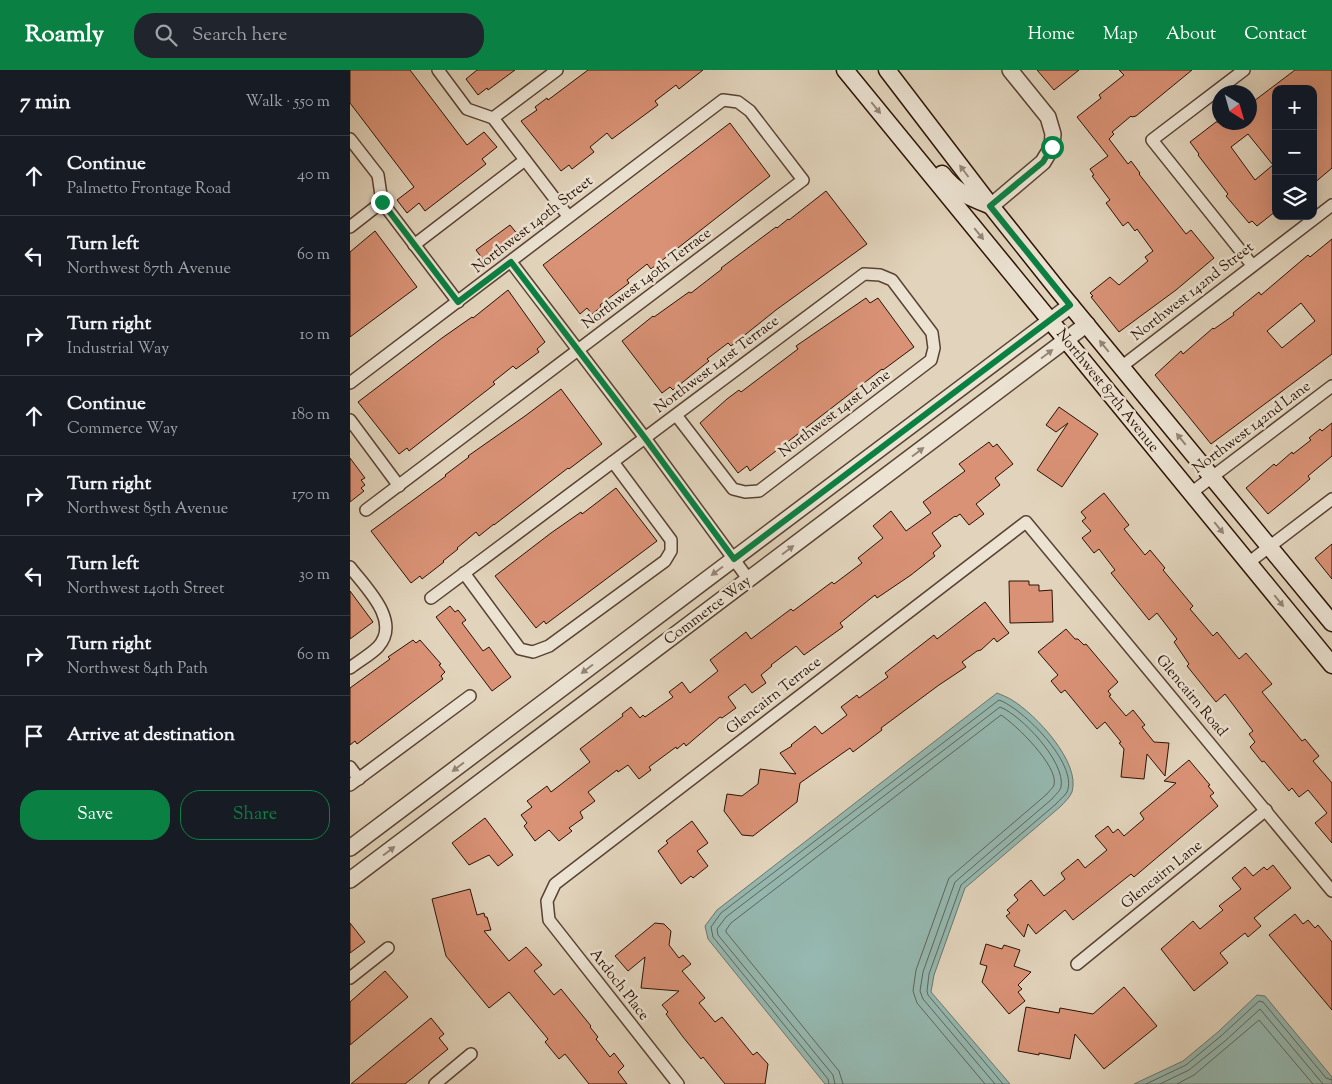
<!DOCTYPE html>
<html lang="en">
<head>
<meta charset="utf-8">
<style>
  body { margin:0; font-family:"Sorts Mill Goudy",serif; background:#20242c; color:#f1f3f6 }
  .controls { position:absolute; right:15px; top:15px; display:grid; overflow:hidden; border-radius:10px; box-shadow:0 5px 20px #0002 }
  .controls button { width:45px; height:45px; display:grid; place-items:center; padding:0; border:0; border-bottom:1px solid #363941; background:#171b24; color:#f1f3f6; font:25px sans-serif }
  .compass { position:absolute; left:862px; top:15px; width:45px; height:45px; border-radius:50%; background:#171b24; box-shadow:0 5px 20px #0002; rotate:143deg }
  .stop { position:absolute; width:15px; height:15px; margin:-11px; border:4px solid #0b8043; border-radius:50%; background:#fff }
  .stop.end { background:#0b8043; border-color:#fff; box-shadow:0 1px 5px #0008 }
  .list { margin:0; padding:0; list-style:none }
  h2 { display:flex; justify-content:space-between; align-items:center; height:65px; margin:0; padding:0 20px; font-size:21px }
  h2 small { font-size:16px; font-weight:400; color:#9ea1a6 }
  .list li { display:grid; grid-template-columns:32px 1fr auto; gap:15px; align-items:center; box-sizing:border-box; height:80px; padding:0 20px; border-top:1px solid #363941 }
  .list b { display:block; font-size:19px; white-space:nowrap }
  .list p { margin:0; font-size:16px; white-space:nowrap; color:#9ea1a6 }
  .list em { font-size:16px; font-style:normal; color:#9ea1a6 }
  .actions { display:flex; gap:10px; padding:15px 20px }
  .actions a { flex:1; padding:11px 0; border:1px solid #0b8043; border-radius:20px; text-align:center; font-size:18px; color:#0b8043 }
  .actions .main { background:#0b8043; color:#fff }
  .icon { flex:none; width:28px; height:28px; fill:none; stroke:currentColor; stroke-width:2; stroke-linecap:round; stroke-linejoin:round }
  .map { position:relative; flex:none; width:982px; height:1014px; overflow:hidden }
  header { display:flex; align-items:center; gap:30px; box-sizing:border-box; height:70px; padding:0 25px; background:#0b8043; color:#fff }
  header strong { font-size:24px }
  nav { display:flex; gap:28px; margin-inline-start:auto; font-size:18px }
  .search { width:350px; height:45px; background:#20242c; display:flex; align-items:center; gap:12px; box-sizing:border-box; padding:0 18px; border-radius:20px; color:#9ea1a6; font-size:19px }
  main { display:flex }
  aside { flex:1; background:#171b24 }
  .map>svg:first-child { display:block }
</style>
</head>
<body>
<header>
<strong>Roamly</strong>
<div class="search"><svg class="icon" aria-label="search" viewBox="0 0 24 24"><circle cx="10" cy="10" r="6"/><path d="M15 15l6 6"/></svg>Search here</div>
<nav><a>Home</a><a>Map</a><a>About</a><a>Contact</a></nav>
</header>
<main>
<aside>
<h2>7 min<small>Walk · 550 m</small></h2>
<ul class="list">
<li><svg class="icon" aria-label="ahead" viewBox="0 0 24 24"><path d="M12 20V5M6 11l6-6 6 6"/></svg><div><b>Continue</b><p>Palmetto Frontage Road</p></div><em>40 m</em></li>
<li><svg class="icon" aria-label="left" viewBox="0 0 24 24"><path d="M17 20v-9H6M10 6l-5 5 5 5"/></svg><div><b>Turn left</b><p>Northwest 87th Avenue</p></div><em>60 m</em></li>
<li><svg class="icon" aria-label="right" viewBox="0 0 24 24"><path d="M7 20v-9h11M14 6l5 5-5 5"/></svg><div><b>Turn right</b><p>Industrial Way</p></div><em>10 m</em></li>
<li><svg class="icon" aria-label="ahead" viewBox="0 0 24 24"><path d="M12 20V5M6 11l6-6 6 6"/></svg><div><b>Continue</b><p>Commerce Way</p></div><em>180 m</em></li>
<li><svg class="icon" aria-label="right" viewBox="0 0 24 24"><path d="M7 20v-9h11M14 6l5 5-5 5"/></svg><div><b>Turn right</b><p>Northwest 85th Avenue</p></div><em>170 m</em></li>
<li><svg class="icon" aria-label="left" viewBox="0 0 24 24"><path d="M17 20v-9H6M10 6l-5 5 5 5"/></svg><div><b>Turn left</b><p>Northwest 140th Street</p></div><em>30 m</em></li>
<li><svg class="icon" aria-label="right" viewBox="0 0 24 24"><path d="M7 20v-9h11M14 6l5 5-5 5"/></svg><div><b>Turn right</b><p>Northwest 84th Path</p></div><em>60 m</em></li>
<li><svg class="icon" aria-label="arrive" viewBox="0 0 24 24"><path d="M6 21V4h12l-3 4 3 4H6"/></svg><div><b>Arrive at destination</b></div></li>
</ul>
<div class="actions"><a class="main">Save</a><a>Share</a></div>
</aside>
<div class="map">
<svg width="982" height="1014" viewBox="0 0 982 1014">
  <rect width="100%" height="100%" fill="#e2d4bc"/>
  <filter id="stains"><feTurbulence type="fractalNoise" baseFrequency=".004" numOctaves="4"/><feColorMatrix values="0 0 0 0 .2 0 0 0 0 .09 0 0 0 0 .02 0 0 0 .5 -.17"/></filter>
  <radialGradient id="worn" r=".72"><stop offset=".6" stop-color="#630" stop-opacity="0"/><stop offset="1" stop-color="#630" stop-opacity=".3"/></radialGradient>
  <g fill="#95b8b0" stroke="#6b766c">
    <path d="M647,623C652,625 657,627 662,630C685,644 731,692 722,722C720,727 714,733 710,737L615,818L584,905L581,922L660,1014H475L358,869L355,856L367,840Z"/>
    <polygon points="907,925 915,926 982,1007 982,1014 784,1014 833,991 868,962"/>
  </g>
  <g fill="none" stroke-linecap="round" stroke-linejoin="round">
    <g stroke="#60655a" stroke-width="1">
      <path d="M479,1014L478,1009L363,867L361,857L371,843L649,630C672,638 729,694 717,722C715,726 709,730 706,734L611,815L579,904L577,921L578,925L653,1014"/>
      <path d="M485,1014L483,1005L368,865L367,859L376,847L650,637C671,645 716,692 711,717C710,721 705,725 702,729L605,812L573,902L570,921L573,929L645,1014"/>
      <path d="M493,1014L489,1001L376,862V860L381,853L651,645C665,654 709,696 704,715C703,718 699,721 697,724L599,808L566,900L563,921L567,933L635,1014"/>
      <polyline points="796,1014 836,995 871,966 909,931 913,932 976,1008 982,1010"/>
      <polyline points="810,1014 839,1000 875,971 910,939 973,1014"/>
      <polyline points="827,1014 844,1005 909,950 963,1014"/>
    </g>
  </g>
  <g fill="#da9276" stroke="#2b1205" fill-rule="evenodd">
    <polygon points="0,0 60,0 117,75 134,62 147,77 132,89 136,94 75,141 69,133 57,143 47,130 64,117 0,33"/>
    <polygon points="127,0 165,0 138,20 137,18 128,25 116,9"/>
    <polygon points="238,0 353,0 329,19 326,15 305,31 308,35 262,69 257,63 240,77 244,82 222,99 219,95 211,101 171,51 187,40 185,37 197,28 198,30"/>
    <polygon points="687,0 729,0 704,20"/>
    <polygon points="769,0 842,0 786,46 782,47 781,46 762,62 764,64 759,69 778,94 781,91 790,103 789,104 836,164 841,160 864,188 826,220 769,262 741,227 743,226 740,223 760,207 769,215 798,191 795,187 803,181 787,159 785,161 778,152 773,156 756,133 760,130 742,106 744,105 740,99 758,86 727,47 751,28 749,25 774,5"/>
    <path d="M945,0H982V98L963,114V19H926V141L907,156L902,151L899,153L876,126L878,124L848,85L849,84L840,72L866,52H879L883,57L888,52H900V34ZM898,64L923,95L905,110L881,77Z"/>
    <polygon points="380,53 420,106 301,199 297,194 277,210 279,213 250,235 251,237 242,244 237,238 230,244 193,195"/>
    <polygon points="476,121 517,174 426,240 381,276 378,273 357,289 359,291 323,320 320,317 312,323 272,271 303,246 304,247 339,222 341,223 372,199 371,198 426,157 427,158 438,149 439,150"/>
    <polygon points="160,155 169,166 135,192 126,180"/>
    <polygon points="25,161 67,217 0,267 0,182"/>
    <path d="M982,169V284L861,374L805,305L831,281L833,284L863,258L864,259L884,245L883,243L909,222L911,225L958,185L960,187ZM951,233L965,251L932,278L917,261Z"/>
    <polygon points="158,220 195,272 187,279 189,282 166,299 163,296 143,312 145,314 73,370 59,381 57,378 49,384 8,332 92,268 122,247 123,248"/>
    <polygon points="516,228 520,233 528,228 564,277 533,300 532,299 400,401 397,396 388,403 350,353 377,329 389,320 391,322 448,279 446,276"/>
    <polygon points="211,319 252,374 219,399 218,398 144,455 144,454 129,466 126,462 107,478 108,479 93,491 94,492 72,509 70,506 61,513 21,461 96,406 95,405 119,387 118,386 175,346"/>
    <polygon points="709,337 748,364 712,417 687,400 718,353 706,362 696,355"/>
    <polygon points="982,353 982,386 958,406 960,409 946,421 918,444 896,418 924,394 926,396 942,382 943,384 961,370 959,368 970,359 972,361"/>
    <polygon points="639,372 643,377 647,374 663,394 645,408 650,415 626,434 634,444 619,455 610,444 606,447 605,446 582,463 591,476 583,483 585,486 561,505 527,528 525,525 490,553 493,557 454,585 446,576 421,595 422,596 411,605 416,613 402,623 395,614 378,627 386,638 372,648 370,647 336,676 334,673 327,679 326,677 299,697 301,700 289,709 278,695 268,702 267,700 238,722 245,731 230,742 233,748 219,758 222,761 209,771 199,760 185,771 174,756 177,753 171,745 182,737 177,731 197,716 201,722 240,692 230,679 273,646 272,644 281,637 290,648 293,645 295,647 323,627 319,622 332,612 340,623 368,601 360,590 396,562 401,569 441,539 443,541 482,512 484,514 512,493 508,488 533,468 523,456 541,441 556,461 581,443 573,432 615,401 609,394"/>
    <polygon points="0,388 15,408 11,410 15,415 11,418 14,421 0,432"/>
    <polygon points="266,418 307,471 196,554 194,551 186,558 145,506 201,463 231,442 232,444"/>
    <polygon points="754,423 779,455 774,459 795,485 800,480 815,498 813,500 843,536 840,539 863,566 867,562 889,589 896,583 922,614 912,622 952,671 955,669 969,686 963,691 982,713 982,773 965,753 977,743 958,720 949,727 942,718 939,721 914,691 912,692 900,677 905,672 899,664 903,661 875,624 866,632 837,596 839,594 824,572 827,569 807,543 799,550 761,503 765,500 749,479 744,483 732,468 741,461 732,451 736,448 731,442"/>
    <polygon points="982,474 982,509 965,488"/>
    <polygon points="659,511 679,511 679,515 689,515 689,521 702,520 703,552 660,553"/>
    <polygon points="0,521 23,552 0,569"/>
    <polygon points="635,532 659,563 647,572 644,568 631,580 627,581 612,592 616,597 589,615 531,658 532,660 503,682 500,678 450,713 447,732 403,766 392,765 374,741 377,724 392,726 408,714 410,699 446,704 430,683 442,676 441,675 465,656 472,664 497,645 491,637 507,625 509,628 538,607 535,603 584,565 587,569"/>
    <polygon points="100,536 105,542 108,540 116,550 112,553 133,581 139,577 161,607 142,621 86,547"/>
    <polygon points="716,559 725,569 728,569 734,575 736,574 768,612 758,621 761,625 759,626 776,646 783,640 795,655 792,657 804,672 819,673 815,706 797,684 794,709 771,707 774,679 769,673 771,672 755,652 747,659 715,620 711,623 701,611 708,605 688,582"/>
    <polygon points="63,570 66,573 70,570 91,594 89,595 95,602 91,606 93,609 7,674 5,671 0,675 0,618 40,589 38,587"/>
    <polygon points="839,690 860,715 858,716 864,723 860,726 868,736 784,807 781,804 723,850 715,840 686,864 678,854 674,867 656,846 660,843 657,840 668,830 664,825 681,810 694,826 715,809 711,803 728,789 735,798 757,780 745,766 758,756 763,763 768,759 774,766 794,749 790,743 826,713 814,711"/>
    <polygon points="135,748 163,785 148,796 139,785 119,795 102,773"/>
    <polygon points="342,751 358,773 347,781 358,796 343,808 341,806 331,814 308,781 318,773 316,771"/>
    <polygon points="923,795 941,818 904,848 911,856 898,867 895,863 870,883 878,893 844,921 811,879 843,851 850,859 873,840 869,836 891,819 882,808 895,797 903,806 914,797 917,800"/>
    <polygon points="120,819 127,845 134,843 135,847 137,847 141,860 134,861 159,891 176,877 192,895 184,901 204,925 211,919 224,935 241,956 240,957 248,967 246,969 260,987 264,983 274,996 268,1002 277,1014 239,1014 215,984 209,989 195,972 198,969 159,922 139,938 96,886 82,829"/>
    <polygon points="945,844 953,854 958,850 965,858 968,855 982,872 982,940 919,865"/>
    <polygon points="0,853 15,872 0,883"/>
    <polygon points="305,853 314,854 321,861 319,875 329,888 333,885 341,894 332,901 355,928 349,933 365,952 372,947 403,985 407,982 418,994 415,1014 375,1014 353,987 351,989 333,967 316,944 318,942 312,935 329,921 291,918 295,887 278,901 265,886"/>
    <polygon points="636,874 652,879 654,875 670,880 664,896 681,902 668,915 672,919 668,922 675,931 659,944 632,912 637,896 630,894"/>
    <polygon points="35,901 58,927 0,975 0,932"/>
    <polygon points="774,917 807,956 754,999 725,964 720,989 689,983 689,985 668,981 676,937 709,943 710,938 743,944"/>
    <polygon points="81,948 94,964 89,968 98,979 71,1001 55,1014 1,1014"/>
  </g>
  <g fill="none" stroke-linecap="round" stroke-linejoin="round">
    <g stroke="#594233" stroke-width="14">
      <g id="minor">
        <polyline points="88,0 117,39 143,48 218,146"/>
        <polyline points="894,0 802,70 902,195"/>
        <polyline points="143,48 207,0"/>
        <polyline points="0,69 28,105 32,132 108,232"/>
        <polyline points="0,157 32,132"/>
        <polyline points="64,175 175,90"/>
        <polyline points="161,192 295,368 399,510"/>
        <polyline points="771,297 982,135"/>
        <polyline points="0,313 373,30 388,32 400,41 453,110 16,440"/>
        <polyline points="0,350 49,416"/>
        <polyline points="841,423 982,316"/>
        <polyline points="898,493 982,429"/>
        <path d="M0,497C15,517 52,551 28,577C20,585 9,591 0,598"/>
        <polyline points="114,503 170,579 183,582 199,576 315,491 321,481 321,470 263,392"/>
        <polyline points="81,528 514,204 530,205 542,210 582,263 584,278 581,290 409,421 395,422 383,419 326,345"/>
        <polyline points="0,697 9,709"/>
        <polyline points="0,715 120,626"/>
        <polyline points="727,894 916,740"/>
        <polyline points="0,908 38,878"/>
        <polyline points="85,1014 121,984"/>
        <polyline points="328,1014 199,850 197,831 205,814 676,452 982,821"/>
      </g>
    </g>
    <g stroke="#594233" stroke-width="18">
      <g id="tertiary">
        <polyline points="641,136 693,92 702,77 703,64 698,47 660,0"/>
        <polyline points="0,778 721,235"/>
        <polyline points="0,810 737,254"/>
      </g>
    </g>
    <g stroke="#2b1205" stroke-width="19">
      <g id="secondary">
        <polyline points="495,0 982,595"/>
        <polyline points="537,0 641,136 708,220 982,553"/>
        <path d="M592,104C606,122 619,127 639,135"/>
      </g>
    </g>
    <use href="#minor" stroke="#ece3d3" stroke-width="11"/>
    <use href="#tertiary" stroke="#ece3d3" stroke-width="15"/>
    <use href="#secondary" stroke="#ece3d3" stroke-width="16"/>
  </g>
  <defs><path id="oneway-solid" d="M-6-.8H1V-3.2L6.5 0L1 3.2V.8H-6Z" transform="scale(1.25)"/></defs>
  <g fill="#958576">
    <use href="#oneway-solid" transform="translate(526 38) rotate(51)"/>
    <use href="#oneway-solid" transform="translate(614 101) rotate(-127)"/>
    <use href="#oneway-solid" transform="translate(629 164) rotate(51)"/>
    <use href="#oneway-solid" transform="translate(754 276) rotate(-129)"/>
    <use href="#oneway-solid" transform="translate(697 284) rotate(-37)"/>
    <use href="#oneway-solid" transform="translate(831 369) rotate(-129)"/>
    <use href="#oneway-solid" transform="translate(568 382) rotate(-37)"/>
    <use href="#oneway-solid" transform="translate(869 458) rotate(51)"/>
    <use href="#oneway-solid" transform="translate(438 480) rotate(-37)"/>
    <use href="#oneway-solid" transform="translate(367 501) rotate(143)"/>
    <use href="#oneway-solid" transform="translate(929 531) rotate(51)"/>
    <use href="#oneway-solid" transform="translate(237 599) rotate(143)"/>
    <use href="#oneway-solid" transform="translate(108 697) rotate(143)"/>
    <use href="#oneway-solid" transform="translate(39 781) rotate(-37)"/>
  </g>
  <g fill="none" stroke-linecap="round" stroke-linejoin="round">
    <polyline stroke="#0b8043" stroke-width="6" points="32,132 108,232 161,192 295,368 384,489 720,235 640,136 693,92 702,77"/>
  </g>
  <g text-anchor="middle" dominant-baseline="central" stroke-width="5" stroke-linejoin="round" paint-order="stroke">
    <g font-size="15" fill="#2b1205" stroke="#ece3d3">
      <text transform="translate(183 155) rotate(-38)">Northwest 140th Street</text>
      <text transform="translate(297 209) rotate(-37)">Northwest 140th Terrace</text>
      <text transform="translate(843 222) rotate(-38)">Northwest 142nd Street</text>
      <text transform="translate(367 295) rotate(-37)">Northwest 141st Terrace</text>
      <text transform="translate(757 321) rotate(51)">Northwest 87th Avenue</text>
      <text transform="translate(485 344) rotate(-37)">Northwest 141st Lane</text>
      <text transform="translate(902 358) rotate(-37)">Northwest 142nd Lane</text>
      <text transform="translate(358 541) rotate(-37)">Commerce Way</text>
      <text transform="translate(424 626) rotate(-38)">Glencairn Terrace</text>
      <text transform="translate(841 626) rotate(50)">Glencairn Road</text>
      <text transform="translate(812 805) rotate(-39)">Glencairn Lane</text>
      <text transform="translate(269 915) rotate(52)">Ardoch Place</text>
    </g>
  </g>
  <rect width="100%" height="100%" filter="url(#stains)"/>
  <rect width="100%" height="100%" fill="url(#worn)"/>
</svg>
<div class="controls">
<button>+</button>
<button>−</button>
<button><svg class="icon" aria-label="layers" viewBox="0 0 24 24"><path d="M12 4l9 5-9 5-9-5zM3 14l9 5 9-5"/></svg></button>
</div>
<svg class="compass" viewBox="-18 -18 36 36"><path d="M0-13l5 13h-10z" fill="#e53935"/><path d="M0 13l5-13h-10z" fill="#9ea1a6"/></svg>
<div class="stop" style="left:702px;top:77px"></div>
<div class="stop end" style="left:32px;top:132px"></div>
</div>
</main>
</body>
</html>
